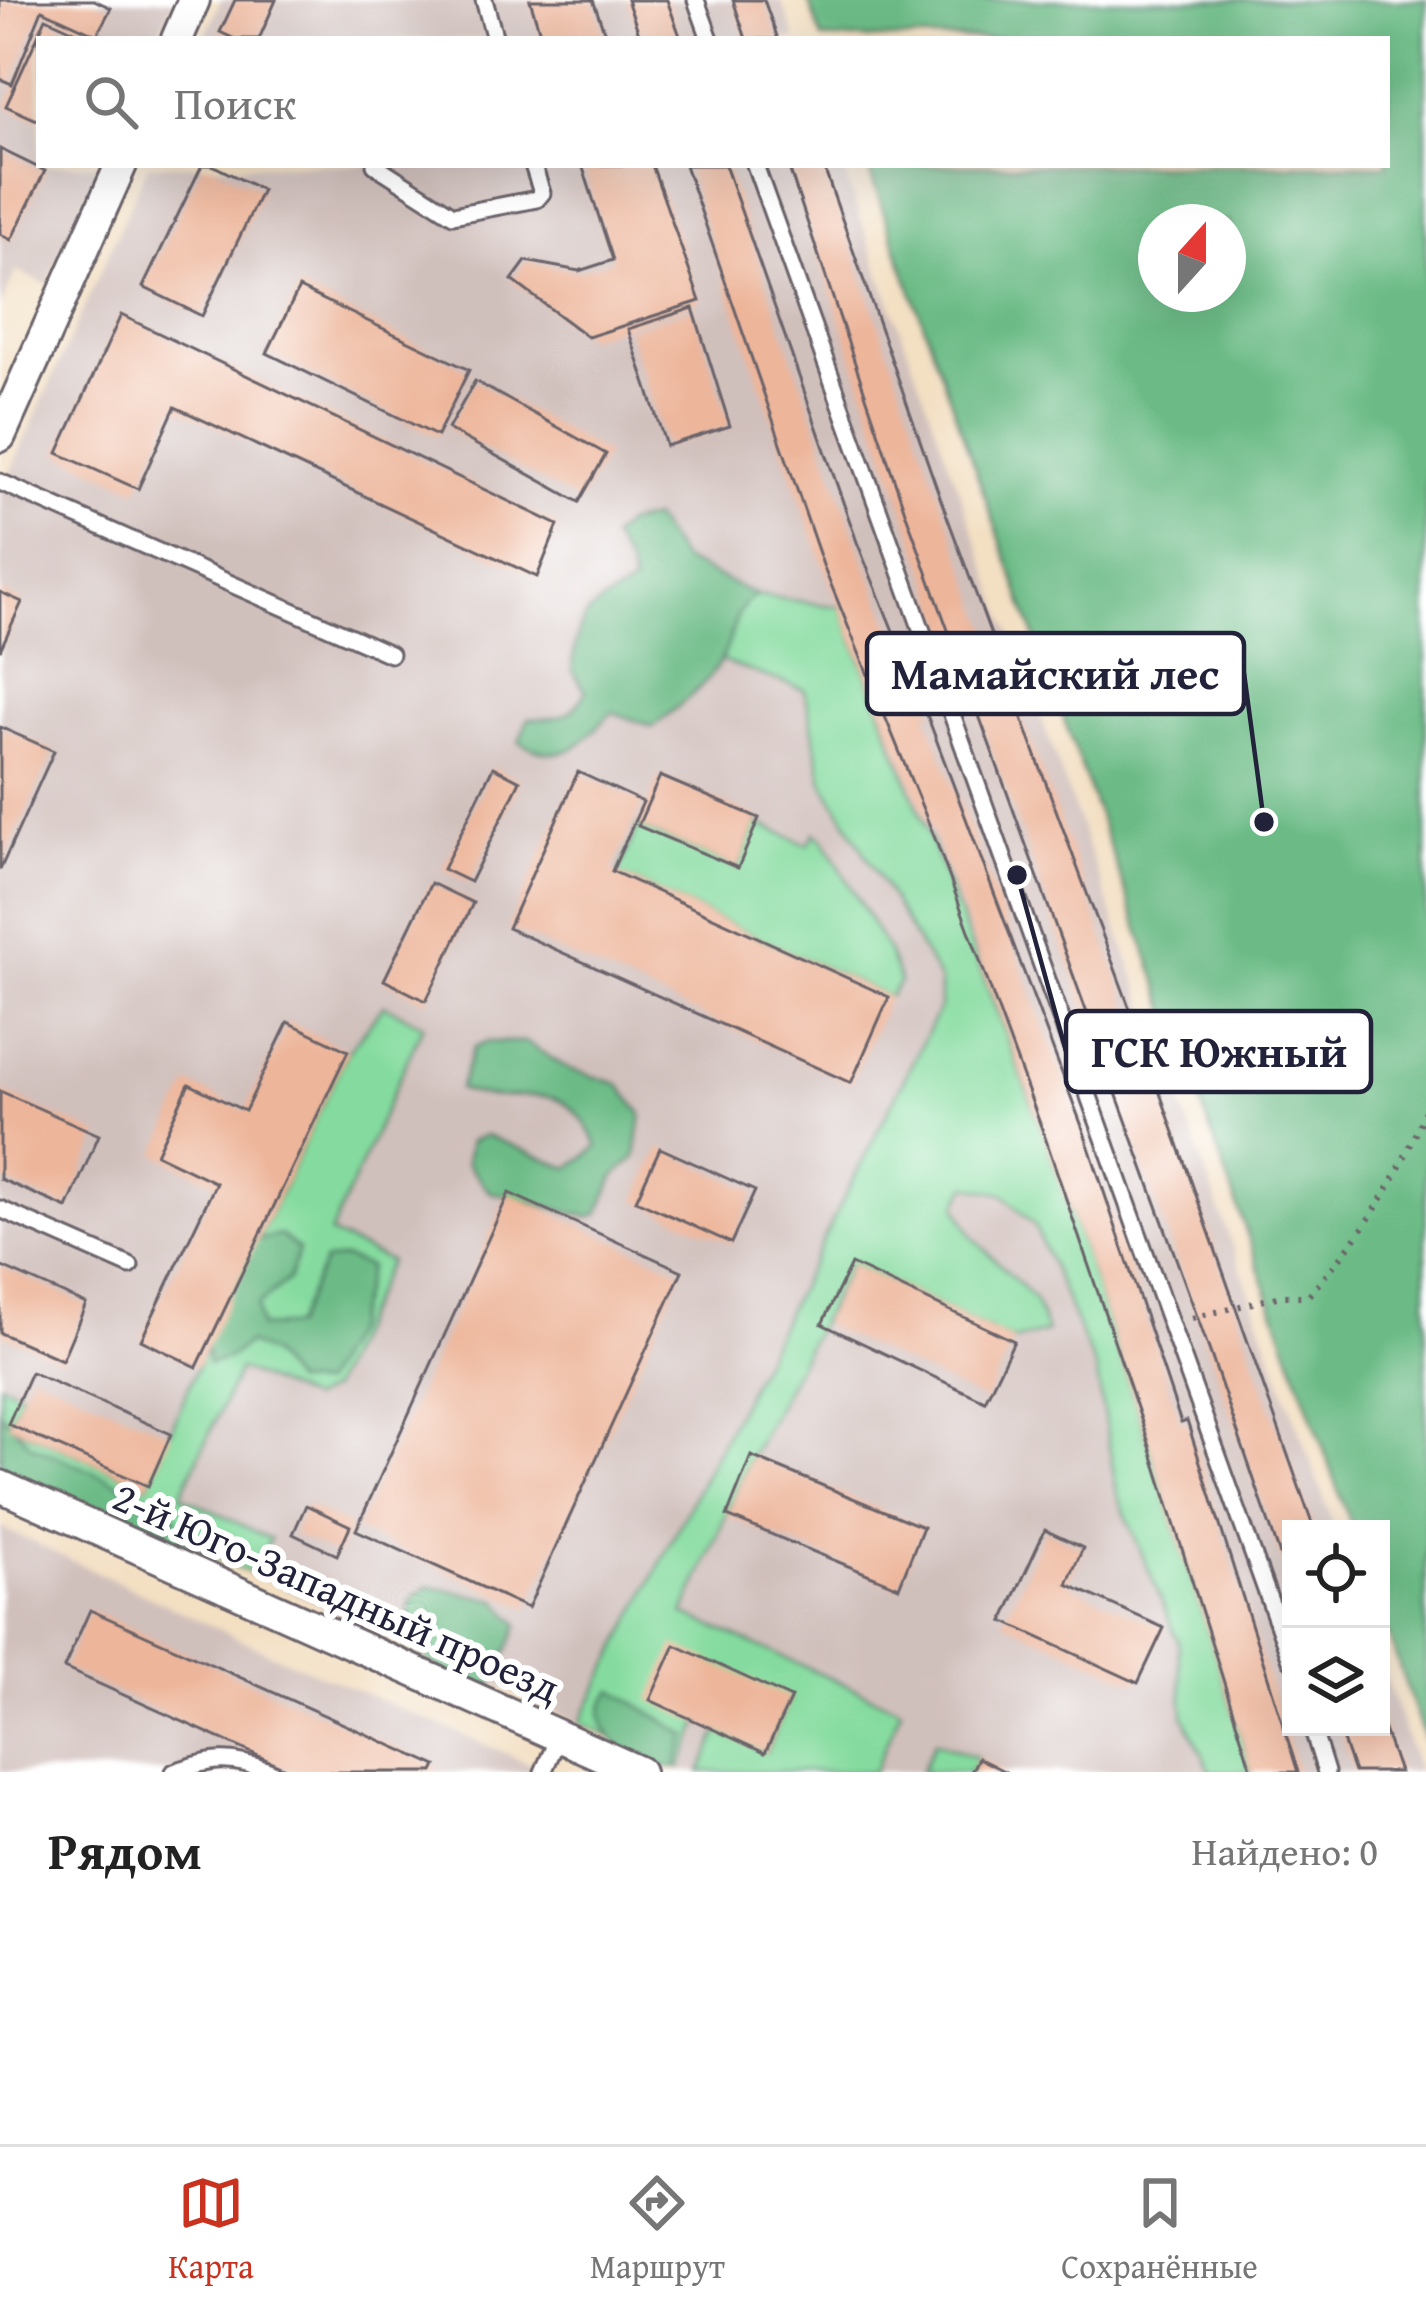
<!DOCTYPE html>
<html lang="ru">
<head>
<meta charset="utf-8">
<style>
  body { margin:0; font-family:"Gentium Book Plus",serif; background:#f6f6f6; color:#222 }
  .controls { position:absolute; right:36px; bottom:36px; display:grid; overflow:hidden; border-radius:0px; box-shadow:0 12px 48px #0002 }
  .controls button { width:108px; height:108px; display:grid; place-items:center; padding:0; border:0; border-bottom:3px solid #e0e0e0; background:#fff; color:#222; font:60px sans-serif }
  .compass { position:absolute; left:1138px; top:204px; width:108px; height:108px; border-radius:50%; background:#fff; box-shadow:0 12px 48px #0002; rotate:21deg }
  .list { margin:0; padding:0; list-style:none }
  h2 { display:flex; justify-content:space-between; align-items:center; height:156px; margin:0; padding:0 48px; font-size:51px }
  h2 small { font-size:39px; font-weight:400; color:#767676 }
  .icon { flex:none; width:66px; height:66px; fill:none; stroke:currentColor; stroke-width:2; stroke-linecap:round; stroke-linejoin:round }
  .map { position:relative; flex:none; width:1426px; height:1772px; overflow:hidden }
  .search { position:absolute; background:#fff; box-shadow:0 12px 48px #0002; left:36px; right:36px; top:36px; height:132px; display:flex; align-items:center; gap:30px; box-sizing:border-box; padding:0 42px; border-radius:0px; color:#767676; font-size:45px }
  .sheet { height:372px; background:#fff }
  nav { display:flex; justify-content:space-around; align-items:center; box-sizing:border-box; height:168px; border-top:3px solid #e0e0e0; background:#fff; font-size:33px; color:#767676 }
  nav a { display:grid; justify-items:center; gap:6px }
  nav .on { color:#c8321e }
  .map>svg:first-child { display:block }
</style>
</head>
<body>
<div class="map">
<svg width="1426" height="1772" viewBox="0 0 1426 1772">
  <rect width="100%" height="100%" fill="#fff"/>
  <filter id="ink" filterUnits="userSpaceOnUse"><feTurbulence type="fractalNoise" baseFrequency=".00833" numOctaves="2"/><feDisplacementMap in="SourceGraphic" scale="24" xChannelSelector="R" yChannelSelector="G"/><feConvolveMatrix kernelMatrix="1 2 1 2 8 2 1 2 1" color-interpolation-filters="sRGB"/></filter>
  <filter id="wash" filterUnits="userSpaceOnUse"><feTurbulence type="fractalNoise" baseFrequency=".004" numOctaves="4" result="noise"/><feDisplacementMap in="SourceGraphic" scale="48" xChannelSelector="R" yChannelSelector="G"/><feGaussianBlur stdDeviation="2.7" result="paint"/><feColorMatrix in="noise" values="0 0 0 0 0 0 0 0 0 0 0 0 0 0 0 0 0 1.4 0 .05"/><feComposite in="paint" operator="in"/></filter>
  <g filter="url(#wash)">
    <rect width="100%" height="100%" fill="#f3dfc2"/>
    <g fill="#d0c0bc">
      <polygon points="0,0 174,0 156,39 39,39 39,165 100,165 47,285 16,271 0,309"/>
      <polygon points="221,0 781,0 795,39 204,39"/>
      <polygon points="148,165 841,165 1335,1529 1291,1529 1291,1727 1381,1727 1381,1663 1418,1772 686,1772 0,1458 0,495"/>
      <polygon points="0,1527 274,1655 550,1772 0,1772"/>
    </g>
    <g fill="#85db9f" stroke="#547e6d" stroke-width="3">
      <polygon points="756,595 841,607 1046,1140 1147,1437 1252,1772 1211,1772 1184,1716 1178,1641 1117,1494 1096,1370 1034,1225 1003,1194 967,1186 957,1206 972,1236 1034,1299 1047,1332 1014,1341 850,1264 751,1456 684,1614 901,1709 874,1772 700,1772 719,1731 766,1752 790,1699 700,1723 680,1769 580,1723 940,1007 940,981 823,782 805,690 721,661 741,605"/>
      <polygon points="757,823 808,845 815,833 824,840 888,951 900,982 889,997 618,874 638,826 738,868"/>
      <polygon points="384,1005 423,1025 330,1234 389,1261 330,1390 310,1400 239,1369 181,1495 270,1539 254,1575 0,1458 0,1383 22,1393 8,1424 148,1486 197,1367 348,1051"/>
      <polygon points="935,1742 978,1758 971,1772 921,1772"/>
    </g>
    <g fill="#6cbb86" stroke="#476e60" stroke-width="3" fill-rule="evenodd">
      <path d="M808,0H1426V1744L1381,1614V1529H1352L867,165H1387V39H822ZM1156,222H1228V294H1156Z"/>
      <path d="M653,518L682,560L756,595C729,613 736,635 721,660C706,687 676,708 653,727L613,712C577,745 569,768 519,742L528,719C560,718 570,720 586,691L572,671C579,610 584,615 633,584L628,565L611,538L626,524Z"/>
      <path d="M486,1042H525L569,1069L619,1084L642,1114L636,1157L615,1176L598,1214L588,1217L490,1192L466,1163L470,1141L485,1135L569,1168L598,1147C560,1063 520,1114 459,1089L474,1047Z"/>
      <polygon points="280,1235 299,1250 288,1280 257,1306 260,1327 294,1326 324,1261 345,1258 369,1267 352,1329 321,1385 293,1383 270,1354 247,1343 228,1359 208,1364 202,1302 242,1243"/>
      <polygon points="0,1412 31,1445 147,1495 177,1518 159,1541 2,1472"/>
      <path d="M429,1586L498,1600L519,1625L490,1689C441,1680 400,1654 412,1598Z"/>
      <path d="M613,1690L687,1735L676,1768C648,1770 594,1741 603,1706C605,1700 609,1695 613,1690Z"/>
    </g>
    <g id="blocks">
      <g fill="#edb59a">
        <polygon points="0,0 94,0 111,8 97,35 42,10 12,84 0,79"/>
        <polygon points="235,0 276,0 259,39 235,39 220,32"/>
        <polygon points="530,0 593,0 607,39 542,39"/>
        <polygon points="627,0 667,0 681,39 641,39"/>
        <polygon points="733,0 764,0 778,39 746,39"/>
        <polygon points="46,18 92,39 39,39 39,121 6,106"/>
        <polygon points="0,149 45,171 11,240 0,234"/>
        <polygon points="202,165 212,165 262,190 202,316 143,287"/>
        <polygon points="582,165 652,165 700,301 588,337 512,280 526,261 579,271 613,260"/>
        <polygon points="685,165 725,165 857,542 917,690 922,689 933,711 927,715 1083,1129 1181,1423 1187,1421 1298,1772 1252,1772 1147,1437 1046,1140 936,841 823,565"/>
        <polygon points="788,165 823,165 941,500 1137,1028 1314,1529 1291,1529 1291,1587 1210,1352 907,517"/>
        <polygon points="299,288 469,370 437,436 267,353"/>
        <polygon points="693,308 730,426 666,446 628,329"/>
        <polygon points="121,315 558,525 537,577 175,407 138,489 58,453"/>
        <polygon points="475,381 606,454 579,502 448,429"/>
        <polygon points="0,592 22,602 0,650"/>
        <polygon points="0,727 54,751 0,870"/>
        <polygon points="493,767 520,781 470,882 443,869"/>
        <polygon points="578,772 643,802 612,871 889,997 851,1083 508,928"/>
        <polygon points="660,776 759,818 738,868 638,826"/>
        <polygon points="431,883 473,903 426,1001 384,980"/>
        <polygon points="288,1022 348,1051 197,1367 141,1340 216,1183 156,1154 189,1084 245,1111"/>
        <polygon points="0,1091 99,1135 67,1208 0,1179"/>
        <polygon points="660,1148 755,1191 731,1243 636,1200"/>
        <polygon points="509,1193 682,1271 528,1608 356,1530"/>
        <polygon points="851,1264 1014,1341 985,1401 822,1324"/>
        <polygon points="0,1266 86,1304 62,1360 0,1333"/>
        <polygon points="31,1372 171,1434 148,1486 8,1424"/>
        <polygon points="751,1456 923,1527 899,1587 727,1516"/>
        <polygon points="306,1505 350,1526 337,1555 293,1534"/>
        <polygon points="1045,1530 1083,1548 1067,1584 1164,1628 1138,1683 1003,1621"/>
        <polygon points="90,1610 437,1766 434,1772 294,1772 64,1668"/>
        <polygon points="675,1645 791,1698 765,1753 650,1700"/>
        <polygon points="1338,1727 1383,1727 1399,1772 1354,1772"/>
        <polygon points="978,1758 1006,1772 971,1772"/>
      </g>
    </g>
  </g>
  <g filter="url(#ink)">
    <use href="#blocks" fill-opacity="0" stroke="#6b646a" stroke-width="3"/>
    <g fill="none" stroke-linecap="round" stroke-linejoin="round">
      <g stroke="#6b646a" stroke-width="21">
        <g id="lane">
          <polyline points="484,0 495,39"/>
          <polyline points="696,0 710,39"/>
          <polyline points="375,165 453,215 537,199 542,193 533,165"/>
          <polyline points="755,165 1291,1660"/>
          <polyline points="0,482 390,654"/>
          <polyline points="0,1209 130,1266"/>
          <polyline points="1312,1727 1326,1772"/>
          <path d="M174,1772C213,1758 232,1756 271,1772"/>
          <polyline points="543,1772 559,1736"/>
        </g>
      </g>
      <g stroke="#6b646a" stroke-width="36">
        <g id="street">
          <polyline points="177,39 194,0"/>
          <polyline points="0,436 121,165"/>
          <polyline points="0,1486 639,1772"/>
        </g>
      </g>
      <path stroke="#6b646a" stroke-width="6" stroke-dasharray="3 9" stroke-linecap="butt" d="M1192,1318L1281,1296H1308C1365,1231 1394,1188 1426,1108"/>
      <use href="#lane" stroke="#fff" stroke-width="15"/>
      <use href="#street" stroke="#fff" stroke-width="30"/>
    </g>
  </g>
  <g text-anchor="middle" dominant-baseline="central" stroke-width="12" stroke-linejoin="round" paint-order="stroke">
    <g font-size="42" fill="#22223b" stroke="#fff">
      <text transform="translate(337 1591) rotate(24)">2-й Юго-Западный проезд</text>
    </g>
  </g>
  <path fill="none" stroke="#22223b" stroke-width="4.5" d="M1264 822L1244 673M1017 875L1066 1051"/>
  <g fill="#22223b" stroke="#fff" stroke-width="4.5">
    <circle cx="1264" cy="822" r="12"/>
    <circle cx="1017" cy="875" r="12"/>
  </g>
  <g fill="#fff" stroke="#22223b" stroke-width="4.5">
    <rect x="867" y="633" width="377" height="81" rx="12"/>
    <rect x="1066" y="1011" width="305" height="81" rx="12"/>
  </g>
  <g font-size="45" text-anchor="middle" font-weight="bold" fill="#22223b">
    <text x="1055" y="689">Мамайский лес</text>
    <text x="1219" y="1067">ГСК Южный</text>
  </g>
</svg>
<div class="controls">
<button><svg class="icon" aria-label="locate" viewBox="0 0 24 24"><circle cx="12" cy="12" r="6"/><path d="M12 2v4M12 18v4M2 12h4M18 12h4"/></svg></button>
<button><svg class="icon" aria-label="layers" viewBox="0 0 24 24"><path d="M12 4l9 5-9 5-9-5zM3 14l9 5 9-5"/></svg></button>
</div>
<svg class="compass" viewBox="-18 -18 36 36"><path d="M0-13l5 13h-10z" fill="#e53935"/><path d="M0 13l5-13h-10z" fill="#767676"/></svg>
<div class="search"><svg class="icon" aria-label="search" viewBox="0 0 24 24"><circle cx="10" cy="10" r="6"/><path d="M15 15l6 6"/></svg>Поиск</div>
</div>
<section class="sheet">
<h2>Рядом<small>Найдено: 0</small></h2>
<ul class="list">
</ul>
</section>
<nav>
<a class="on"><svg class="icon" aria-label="map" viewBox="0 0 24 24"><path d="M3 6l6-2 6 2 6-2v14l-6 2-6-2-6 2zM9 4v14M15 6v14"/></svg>Карта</a>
<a><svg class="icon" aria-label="directions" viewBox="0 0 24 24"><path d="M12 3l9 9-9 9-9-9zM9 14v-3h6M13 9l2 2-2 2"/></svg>Маршрут</a>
<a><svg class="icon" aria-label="saved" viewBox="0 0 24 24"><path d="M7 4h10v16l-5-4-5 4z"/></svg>Сохранённые</a>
</nav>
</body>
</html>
